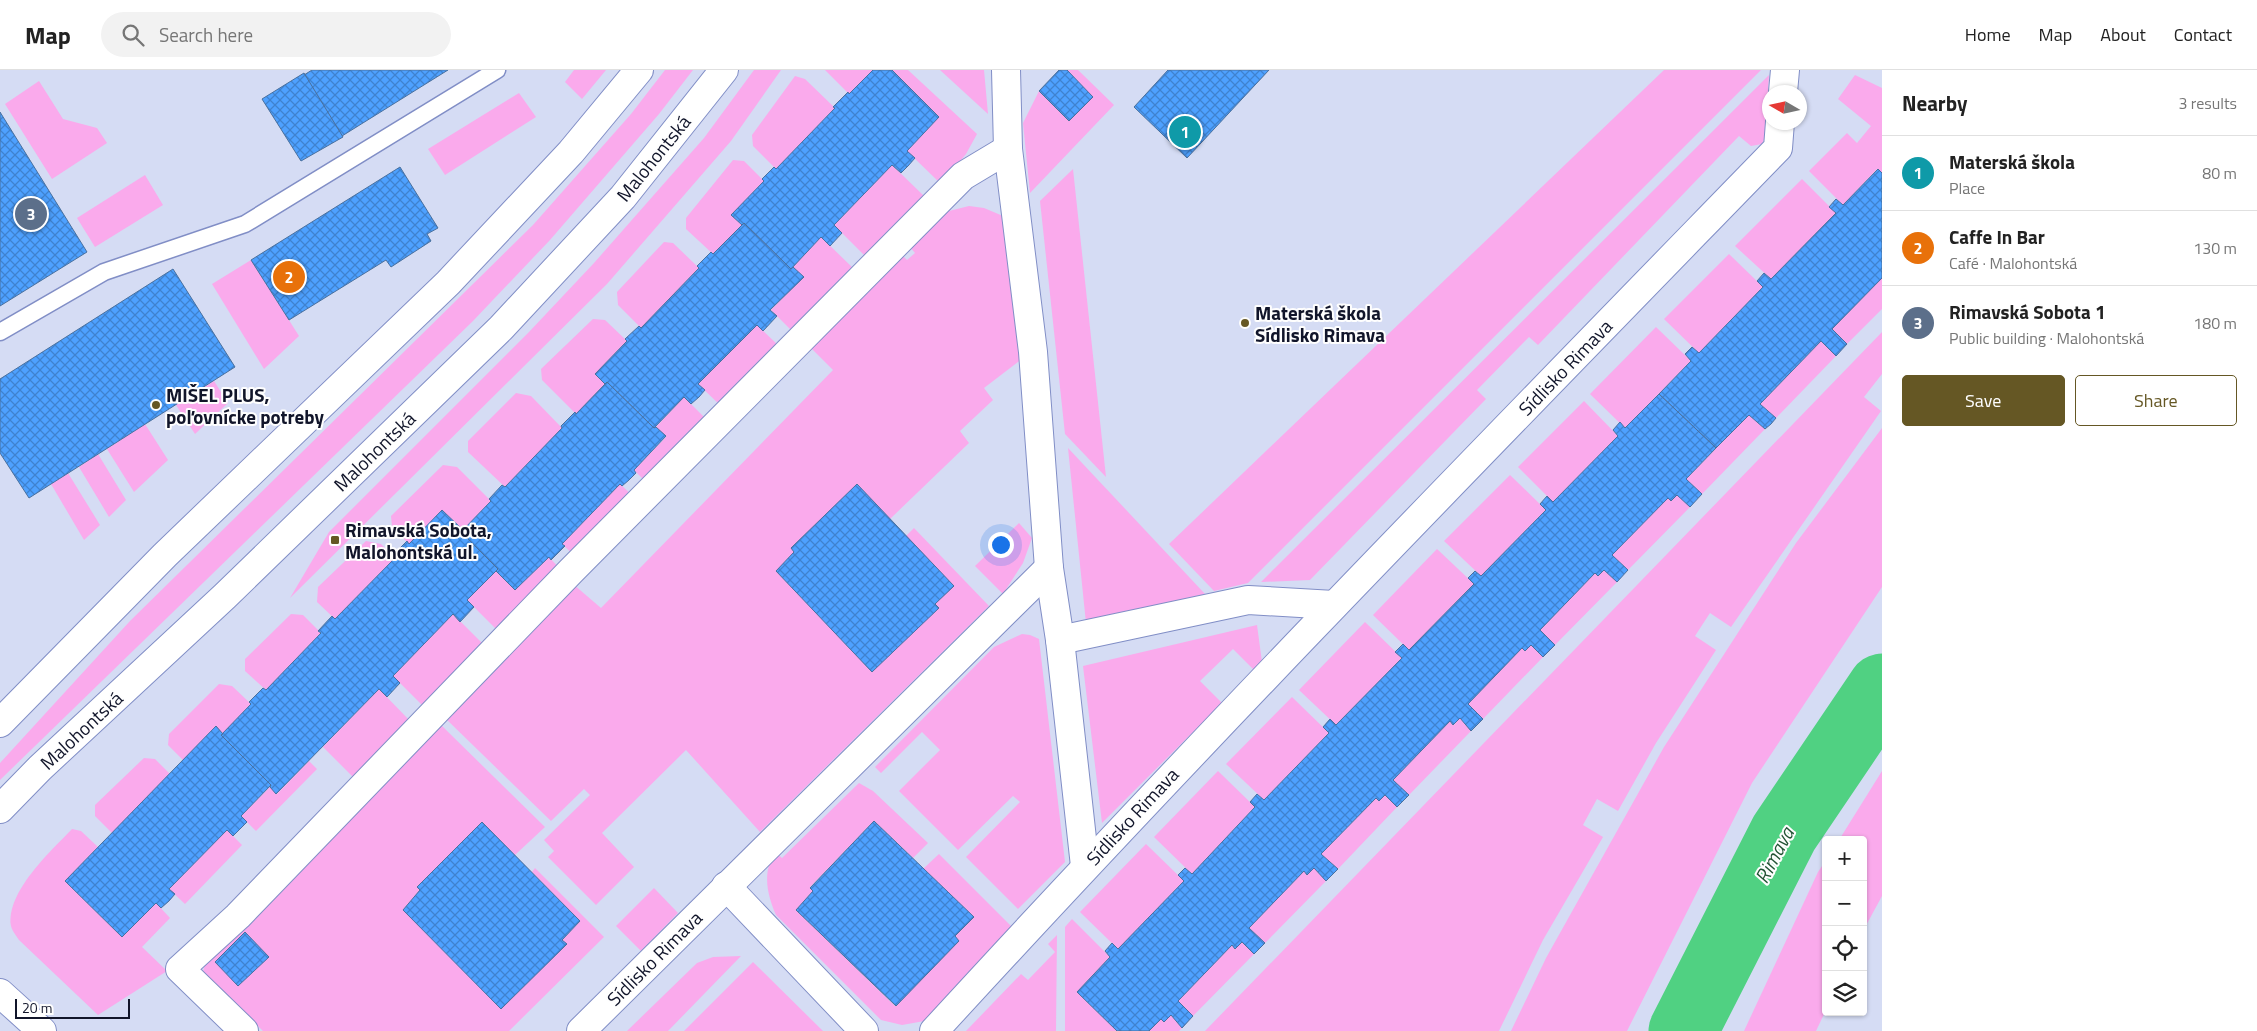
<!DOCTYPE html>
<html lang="en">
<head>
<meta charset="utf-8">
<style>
  body { margin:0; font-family:"Titillium Web",sans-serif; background:#f2f2f2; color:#222 }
  .controls { position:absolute; right:15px; bottom:15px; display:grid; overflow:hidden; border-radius:5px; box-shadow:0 1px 4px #0004 }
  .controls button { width:45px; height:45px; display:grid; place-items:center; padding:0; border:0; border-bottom:1px solid #e0e0e0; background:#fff; color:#222; font:25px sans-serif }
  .compass { position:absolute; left:1762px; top:15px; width:45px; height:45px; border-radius:50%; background:#fff; box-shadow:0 1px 4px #0004; rotate:279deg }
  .scale { position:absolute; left:15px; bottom:12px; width:115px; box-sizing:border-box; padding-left:5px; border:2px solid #11152a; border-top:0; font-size:14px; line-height:18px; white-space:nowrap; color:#11152a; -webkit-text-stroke:4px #fefefe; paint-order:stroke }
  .you { position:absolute; left:1000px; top:474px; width:18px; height:18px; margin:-12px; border:4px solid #fff; border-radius:50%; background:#1a73e8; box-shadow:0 0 0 8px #1a73e833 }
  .badge { display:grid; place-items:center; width:32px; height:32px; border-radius:50%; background:#655724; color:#fff; font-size:16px; font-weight:700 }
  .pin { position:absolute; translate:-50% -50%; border:2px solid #fff; box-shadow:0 1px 5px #0006 }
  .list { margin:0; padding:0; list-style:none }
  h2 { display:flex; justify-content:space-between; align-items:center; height:65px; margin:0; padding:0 20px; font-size:21px }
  h2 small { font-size:16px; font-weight:400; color:#767676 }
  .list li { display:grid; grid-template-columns:32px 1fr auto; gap:15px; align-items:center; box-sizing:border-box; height:75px; padding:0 20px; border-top:1px solid #e0e0e0 }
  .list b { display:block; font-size:19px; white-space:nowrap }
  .list p { margin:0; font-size:16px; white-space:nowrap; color:#767676 }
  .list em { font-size:16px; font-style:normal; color:#767676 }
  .actions { display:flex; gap:10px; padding:15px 20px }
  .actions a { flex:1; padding:11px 0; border:1px solid #655724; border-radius:5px; text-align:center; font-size:18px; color:#655724 }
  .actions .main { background:#655724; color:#fff }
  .icon { flex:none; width:28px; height:28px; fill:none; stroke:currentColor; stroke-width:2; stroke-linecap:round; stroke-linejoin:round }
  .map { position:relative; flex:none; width:1882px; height:961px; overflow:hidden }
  header { display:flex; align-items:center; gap:30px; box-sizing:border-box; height:70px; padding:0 25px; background:#fff; border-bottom:1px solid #e0e0e0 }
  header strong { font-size:24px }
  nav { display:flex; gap:28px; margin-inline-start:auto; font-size:18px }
  .search { width:350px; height:45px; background:#f2f2f2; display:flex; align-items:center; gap:12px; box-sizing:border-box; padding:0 18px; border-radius:28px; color:#767676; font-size:19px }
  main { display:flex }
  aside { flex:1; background:#fff }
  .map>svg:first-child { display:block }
</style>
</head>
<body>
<header>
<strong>Map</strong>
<div class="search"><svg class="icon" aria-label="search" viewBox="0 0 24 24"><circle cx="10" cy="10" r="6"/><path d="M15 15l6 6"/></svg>Search here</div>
<nav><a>Home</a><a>Map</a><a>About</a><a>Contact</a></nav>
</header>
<main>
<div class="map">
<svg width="1882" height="961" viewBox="0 0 1882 961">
  <defs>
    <pattern id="building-cross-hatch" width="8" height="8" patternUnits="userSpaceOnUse" patternTransform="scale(1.25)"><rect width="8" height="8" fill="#4ea1ff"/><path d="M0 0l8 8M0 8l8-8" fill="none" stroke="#3f82cf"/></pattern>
  </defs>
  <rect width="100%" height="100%" fill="#d5dcf4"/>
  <g fill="#faaaec">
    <polygon points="574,0 606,0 582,29 565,12"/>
    <polygon points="665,0 693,0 659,44 550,170 473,251 0,710 0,693 130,551 533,155 631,44"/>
    <polygon points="754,0 781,0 731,71 607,214 290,528 329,462 529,262 594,193 704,68"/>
    <polygon points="825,0 873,0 849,24"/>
    <polygon points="892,0 908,0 977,64 966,84 941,114 907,81 939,47"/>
    <polygon points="940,0 984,0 988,44"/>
    <polygon points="1067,0 1078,0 1114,35 1030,123 1023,53 1039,21 1069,51 1092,27"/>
    <polygon points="1664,0 1761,0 1248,513 1214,521 1169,474"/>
    <polygon points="1769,5 1765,67 1762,74 1751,76 1739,66 1538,275 1529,267 1477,320 1486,329 1310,510 1261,512"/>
    <polygon points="1855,5 1882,18 1882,103 1877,99 1843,135 1809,101 1847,63 1857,73 1871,56 1838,29"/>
    <polygon points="795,6 805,9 835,38 776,99 753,76 752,65"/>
    <polygon points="39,11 63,49 97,58 107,73 52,109 5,34"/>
    <polygon points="519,23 536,47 445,105 428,79"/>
    <polygon points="733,90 744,91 764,111 732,144 742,155 713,184 686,159 686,148"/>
    <polygon points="892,95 926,128 867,188 834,155"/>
    <polygon points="1073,99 1106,407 1065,364 1040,131"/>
    <polygon points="145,105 163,135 95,177 77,148"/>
    <polygon points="1802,109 1836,143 1771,209 1735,176"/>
    <polygon points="969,136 984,138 1003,146 1031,282 984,318 993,330 960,361 969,373 890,449 857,415 791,478 794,482 776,501 872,602 935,534 906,466 914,458 989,536 760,762 686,680 602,763 634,797 596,835 548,787 554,781 544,770 590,725 584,719 551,751 444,647 573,514 601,538 833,300 808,275 901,184 907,190 915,183 909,176 945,142"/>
    <polygon points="821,167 855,200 794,263 771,240 803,207 793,197"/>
    <polygon points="664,172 673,173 699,198 641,258 618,235 617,222"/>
    <polygon points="1729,184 1763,217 1699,283 1664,249"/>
    <polygon points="251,190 299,266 264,299 212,214"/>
    <polygon points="1882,208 1882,239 1847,274 1832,259"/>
    <polygon points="593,249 605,250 627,271 595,304 605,314 576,344 542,310 541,299"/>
    <polygon points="757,255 780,277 722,337 698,314"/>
    <polygon points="1656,257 1691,291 1625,358 1590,324"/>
    <polygon points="1882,262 1882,304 1864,327 1881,341 1731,557 1710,543 1695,566 1716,580 1656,673 1618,741 1597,729 1583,755 1603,767 1543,870 1499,961 1205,961"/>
    <polygon points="1821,271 1836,286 1776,348 1760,334"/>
    <polygon points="214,311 228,333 195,364 176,335"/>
    <polygon points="516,323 531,326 562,358 505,417 468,382 468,371"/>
    <polygon points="684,327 708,351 647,413 634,400 666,367 656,357"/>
    <polygon points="1584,331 1618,366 1553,432 1518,397"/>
    <polygon points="1749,345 1765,359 1702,424 1686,409"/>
    <polygon points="145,354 168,390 134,422 107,379"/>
    <polygon points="1882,358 1882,517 1752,713 1627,961 1511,961 1546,888 1664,677 1796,473"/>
    <polygon points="1068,378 1205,524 1086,553"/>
    <polygon points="98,384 126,430 109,447 79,397"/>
    <polygon points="443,395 457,397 491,431 463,460 442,440 409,474 392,457 391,446"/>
    <polygon points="68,403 100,455 84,470 51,414"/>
    <polygon points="1510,405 1546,440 1481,506 1444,471"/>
    <polygon points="620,414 634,427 575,486 562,474"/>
    <polygon points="1677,425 1690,437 1628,500 1612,485 1668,428 1671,431"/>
    <polygon points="1019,453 1032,468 1023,493 1003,524 975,496"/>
    <polygon points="366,471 381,474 395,488 335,549 317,532 318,517"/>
    <polygon points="1437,479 1474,514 1409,580 1373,545"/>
    <polygon points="549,487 561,500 500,563 467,530 495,500 515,520"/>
    <polygon points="1604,500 1617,512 1555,575 1540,560 1595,503 1598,506"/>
    <polygon points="291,544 303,545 321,563 266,620 245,601 245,589"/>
    <polygon points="453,544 486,577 426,639 393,606"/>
    <polygon points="1365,552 1402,588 1336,655 1299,620"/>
    <polygon points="1257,555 1262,592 1254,600 1233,579 1200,611 1222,633 1102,753 1083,596"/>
    <polygon points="1022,564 1030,565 1039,569 1065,792 1018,839 966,787 1020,732 1013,726 958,780 899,721 940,680 922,662 881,703 875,697 994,577"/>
    <polygon points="1531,575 1543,587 1483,649 1468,634 1522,578 1525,581"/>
    <polygon points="219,614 232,616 251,634 223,664 216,657 183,690 168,675 169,664"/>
    <polygon points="379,619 412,653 356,710 323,677"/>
    <polygon points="1292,627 1329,663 1264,730 1226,694"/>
    <polygon points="1460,648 1471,661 1409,725 1393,710 1450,651 1454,655"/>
    <polygon points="440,654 545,757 515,785 482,752 417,817 420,820 403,840 501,939 566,874 562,870 580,851 532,802 535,798 604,867 509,961 263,961 203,902 205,894 245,859"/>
    <polygon points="144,688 155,689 170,704 112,763 95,746 95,735"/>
    <polygon points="309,691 317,699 256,761 241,746 270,717 277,724"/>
    <polygon points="1218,701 1255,737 1192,804 1154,767"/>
    <polygon points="1882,701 1882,826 1863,861 1863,770 1839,770"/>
    <path d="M859,713L873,721L928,773L913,788L874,751L810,817L813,821L796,840L895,936L959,871L955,866L973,848L923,799L939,784L1016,861L930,950L902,955L881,950L776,845C767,824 762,803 775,782L782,788Z"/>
    <polygon points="1385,725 1397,737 1338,799 1321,784 1376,728 1379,731"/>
    <path d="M72,759L81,761L98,777L65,811L122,867L156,833L170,848L142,877L167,901L98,945L19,870C16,865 12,861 11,856C6,822 50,782 72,759Z"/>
    <polygon points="227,760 242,775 185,834 169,819"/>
    <polygon points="1146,774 1184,811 1118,879 1080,842"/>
    <polygon points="1826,790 1826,940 1816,961 1744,961 1818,802"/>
    <polygon points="1314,798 1326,811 1265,873 1249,858 1304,801 1307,804"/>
    <polygon points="654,818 678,843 641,881 616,856"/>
    <polygon points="1072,849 1110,887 1077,922 1117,961 1065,961 1065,857"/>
    <polygon points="1057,865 1056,961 966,961 1021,904 1028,910 1055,882 1048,874"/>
    <polygon points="1242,872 1254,884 1193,946 1178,931 1232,875 1235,878"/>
    <polygon points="741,886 668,961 627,961 697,893 713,887"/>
    <polygon points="753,892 823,961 684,961"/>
    <polygon points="1171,945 1182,958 1179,961 1149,961 1161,949 1164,951"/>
  </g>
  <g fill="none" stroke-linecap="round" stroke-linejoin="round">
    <polyline stroke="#50d182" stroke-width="69" points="1683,961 1784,763 1882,618"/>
  </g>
  <g fill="url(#building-cross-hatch)" stroke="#49709e">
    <polygon points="312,0 448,0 342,66 304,5"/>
    <polygon points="873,0 892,0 939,47 907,81 915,88 908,96 901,103 892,95 834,155 842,163 830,176 821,167 791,199 744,153 742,155 731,145 764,111 762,109 774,97 776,99 835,38 833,37 848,22 849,24"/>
    <polygon points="1059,0 1067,0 1093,27 1069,51 1039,21"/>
    <polygon points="1168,0 1269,0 1187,88 1134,37"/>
    <polygon points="304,3 343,67 301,91 262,29"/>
    <polygon points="0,42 87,182 0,236"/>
    <polygon points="400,97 438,158 427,164 431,171 391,197 386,190 289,250 251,190"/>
    <polygon points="1878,99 1882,103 1882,208 1832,259 1847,274 1836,286 1821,271 1760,334 1776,348 1771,354 1765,359 1749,345 1716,378 1659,324 1691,291 1685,284 1692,277 1699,283 1763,217 1757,211 1764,203 1771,209 1836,143 1829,137 1836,129 1843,135"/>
    <polygon points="744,153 791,199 793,197 804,207 770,240 777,246 763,261 757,255 698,314 705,320 699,327 691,334 684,327 654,358 607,312 605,314 595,304 627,271 625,269 639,256 641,258 699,198 697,196 711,182 713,184"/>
    <polygon points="173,199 235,297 29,428 0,383 0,309"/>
    <polygon points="607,312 654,358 656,357 666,366 634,400 636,403 629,410 622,416 620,414 562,474 565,476 551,490 549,487 515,520 495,500 498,499 461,462 491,431 489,429 502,415 505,417 562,358 561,356 575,342 576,344"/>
    <polygon points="1659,324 1716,378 1686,409 1702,424 1690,437 1677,425 1671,431 1668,428 1612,485 1628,500 1617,512 1604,500 1598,506 1595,503 1540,560 1555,575 1543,587 1531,575 1525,581 1522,578 1468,634 1483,649 1471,661 1460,648 1453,655 1450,651 1393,710 1409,725 1397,737 1385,725 1379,731 1376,728 1321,784 1338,799 1326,811 1314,798 1307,805 1304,801 1249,858 1265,873 1254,884 1242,872 1235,879 1232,875 1178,931 1193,946 1182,958 1171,945 1164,952 1161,949 1149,961 1117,961 1077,922 1110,887 1105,881 1112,873 1118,879 1184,811 1178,805 1185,798 1192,804 1255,737 1250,732 1257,724 1264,730 1329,663 1323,657 1330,649 1336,655 1402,588 1395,582 1403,574 1409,580 1474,514 1468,508 1475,501 1481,506 1546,440 1540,434 1547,426 1553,432 1618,366 1613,360 1620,352 1625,358"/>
    <polygon points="857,414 954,516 935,534 939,538 872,602 776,501 794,482 791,478"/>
    <polygon points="442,440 463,460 461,462 498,499 467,530 474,537 460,552 453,544 393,606 400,613 387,627 379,619 276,724 270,717 271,715 221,665 251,634 249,632 263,618 266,620 321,563 318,561 332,546 335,549 395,488 393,485 407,471 409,474"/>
    <polygon points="216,656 223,664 221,665 271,715 241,746 247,752 233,766 227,760 169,819 175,824 169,831 161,838 156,833 122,867 65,811"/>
    <polygon points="874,751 974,847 955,866 959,871 896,936 796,840 813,821 810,818"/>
    <polygon points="482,752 580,851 562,870 567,874 501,939 403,840 420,820 417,817"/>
    <polygon points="245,862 269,887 238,916 215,892"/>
  </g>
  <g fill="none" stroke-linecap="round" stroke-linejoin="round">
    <g stroke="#818ec6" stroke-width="19">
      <polyline id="lane" points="0,262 104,202 245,154 497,0"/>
    </g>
    <g stroke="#818ec6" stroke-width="30">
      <g id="street">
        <polyline points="1006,0 1008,79 1033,282 1049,498 1060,570 1085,796"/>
        <polyline points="1783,22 1785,0"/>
        <polyline points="1060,570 1248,530 1334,535"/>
        <polyline points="726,816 864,961"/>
        <polyline points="0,923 42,961"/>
        <polyline points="244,961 180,899 238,846 571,501 963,106 1008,79"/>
        <polyline points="581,961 1049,498"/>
        <path d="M934,961C1209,661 1494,370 1778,78L1780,52"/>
      </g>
    </g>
    <g stroke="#818ec6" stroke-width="30">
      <g id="secondary">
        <polyline points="0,653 165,485 448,213 571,82 639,0"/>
        <polyline points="0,739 40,698 225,526 501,258 623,127 724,0"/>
      </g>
    </g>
    <use href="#lane" stroke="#fff" stroke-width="16"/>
    <use href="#street" stroke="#fff" stroke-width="28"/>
    <use href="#secondary" stroke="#fff" stroke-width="28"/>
  </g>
  <g fill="#655724" stroke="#fefefe" stroke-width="2">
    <circle cx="1245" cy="253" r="5"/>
    <circle cx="156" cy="335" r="5"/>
    <rect x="330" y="465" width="10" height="10" rx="2.5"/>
  </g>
  <g text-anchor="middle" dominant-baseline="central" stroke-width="4" stroke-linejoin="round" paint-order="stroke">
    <g font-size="19" fill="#11152a" stroke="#fefefe">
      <text transform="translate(653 88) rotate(-51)">Malohontská</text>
      <text transform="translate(1565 297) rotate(-46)">Sídlisko Rimava</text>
      <text transform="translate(374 381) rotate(-44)">Malohontská</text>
      <text transform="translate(81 660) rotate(-43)">Malohontská</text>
      <text transform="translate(1132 746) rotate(-47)">Sídlisko Rimava</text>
      <text transform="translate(654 888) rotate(-45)">Sídlisko Rimava</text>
    </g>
    <g font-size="19" font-weight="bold" fill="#11152a" stroke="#fefefe" text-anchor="start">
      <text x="1255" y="242">Materská škola<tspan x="1255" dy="22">Sídlisko Rimava</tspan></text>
      <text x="166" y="324">MIŠEL PLUS,<tspan x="166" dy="22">poľovnícke potreby</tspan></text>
      <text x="345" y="459">Rimavská Sobota,<tspan x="345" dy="22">Malohontská ul.</tspan></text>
    </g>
    <g font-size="20" font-style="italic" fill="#235435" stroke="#fefefe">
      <text transform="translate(1774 785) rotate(-62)">Rimava</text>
    </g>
  </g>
</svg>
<div class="controls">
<button>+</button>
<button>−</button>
<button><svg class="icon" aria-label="locate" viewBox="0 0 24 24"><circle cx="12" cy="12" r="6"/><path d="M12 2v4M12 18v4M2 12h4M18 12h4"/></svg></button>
<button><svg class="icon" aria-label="layers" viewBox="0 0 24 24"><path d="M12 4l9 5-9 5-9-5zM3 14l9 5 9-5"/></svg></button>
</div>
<svg class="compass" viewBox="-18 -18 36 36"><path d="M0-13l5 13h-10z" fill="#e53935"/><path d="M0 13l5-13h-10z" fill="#767676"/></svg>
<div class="scale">20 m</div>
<div class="you"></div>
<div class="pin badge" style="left:1185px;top:62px;background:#0f9aa8">1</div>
<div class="pin badge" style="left:289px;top:207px;background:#e8710a">2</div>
<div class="pin badge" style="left:31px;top:144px;background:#5c6f8a">3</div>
</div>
<aside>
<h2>Nearby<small>3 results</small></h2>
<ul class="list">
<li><span class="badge" style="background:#0f9aa8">1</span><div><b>Materská škola</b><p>Place</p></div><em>80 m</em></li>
<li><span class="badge" style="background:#e8710a">2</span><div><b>Caffe In Bar</b><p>Café · Malohontská</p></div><em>130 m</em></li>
<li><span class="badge" style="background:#5c6f8a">3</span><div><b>Rimavská Sobota 1</b><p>Public building · Malohontská</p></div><em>180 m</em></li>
</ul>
<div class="actions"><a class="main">Save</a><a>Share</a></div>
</aside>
</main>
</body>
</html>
